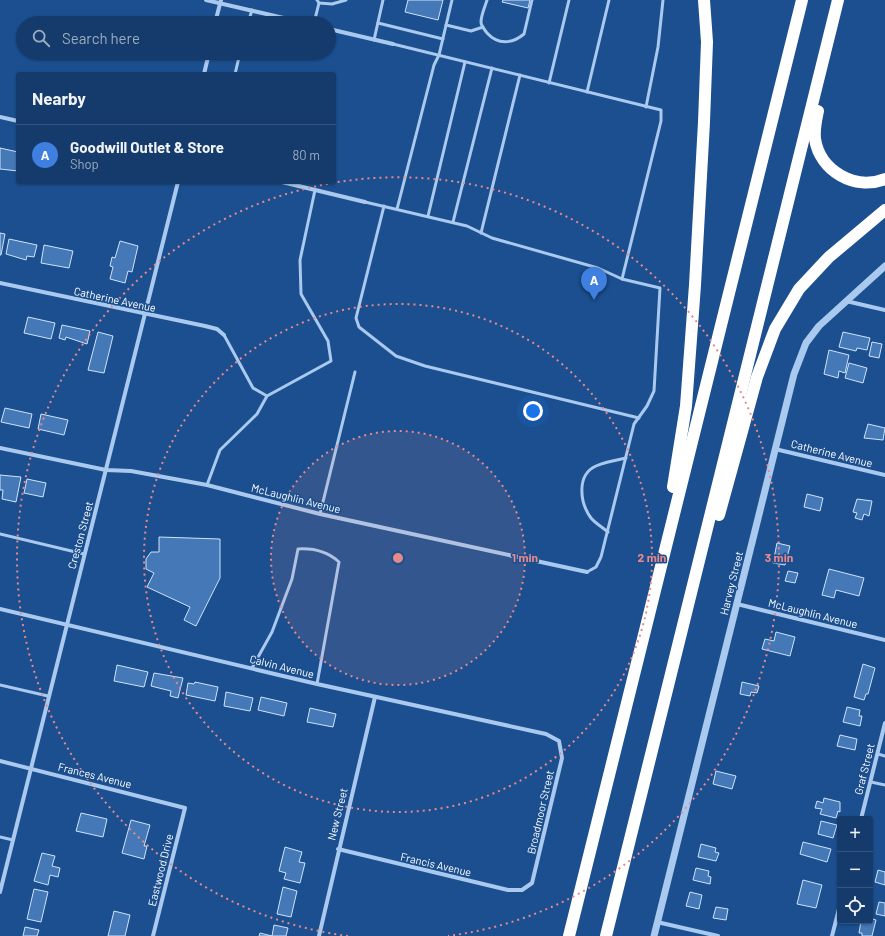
<!DOCTYPE html>
<html lang="en">
<head>
<meta charset="utf-8">
<style>
  body { margin:0; font-family:Barlow,sans-serif; background:#1d4271; color:#f1f3f6 }
  .controls { position:absolute; right:12px; bottom:12px; display:grid; overflow:hidden; border-radius:4px; box-shadow:0 1px 3px #0004 }
  .controls button { width:36px; height:36px; display:grid; place-items:center; padding:0; border:0; border-bottom:1px solid #33557e; background:#143b6b; color:#f1f3f6; font:20px sans-serif }
  .you { position:absolute; left:533px; top:411px; width:14px; height:14px; margin:-10px; border:3px solid #fff; border-radius:50%; background:#1a73e8; box-shadow:0 0 0 6px #1a73e833 }
  .badge { display:grid; place-items:center; width:26px; height:26px; border-radius:50%; background:#ffd166; color:#fff; font-size:13px; font-weight:700 }
  .pin { position:absolute; translate:-50% -33px; filter:drop-shadow(0 1px 2px #0008) }
  .pin::after { content:''; position:absolute; top:21px; width:14px; height:12px; background:inherit; clip-path:polygon(0 0,100% 0,50% 100%) }
  .list { margin:0; padding:0; list-style:none }
  h2 { display:flex; justify-content:space-between; align-items:center; height:52px; margin:0; padding:0 16px; font-size:17px }
  h2 small { font-size:13px; font-weight:400; color:#9dadc1 }
  .list li { display:grid; grid-template-columns:26px 1fr auto; gap:12px; align-items:center; box-sizing:border-box; height:60px; padding:0 16px; border-top:1px solid #33557e }
  .list b { display:block; font-size:15px; white-space:nowrap }
  .list p { margin:0; font-size:13px; white-space:nowrap; color:#9dadc1 }
  .list em { font-size:13px; font-style:normal; color:#9dadc1 }
  .icon { flex:none; width:22px; height:22px; fill:none; stroke:currentColor; stroke-width:2; stroke-linecap:round; stroke-linejoin:round }
  .map { position:relative; flex:none; width:885px; height:936px; overflow:hidden }
  .search { position:absolute; background:#143b6b; box-shadow:0 1px 3px #0004; left:16px; top:16px; width:320px; height:44px; display:flex; align-items:center; gap:10px; box-sizing:border-box; padding:0 14px; border-radius:22px; color:#9dadc1; font-size:15px }
  .panel { position:absolute; background:#143b6b; box-shadow:0 1px 3px #0004; left:16px; top:72px; width:320px; height:112px; border-radius:4px }
  .map>svg:first-child { display:block }
</style>
</head>
<body>
<div class="map">
<svg width="885" height="936" viewBox="0 0 885 936">
  <rect width="100%" height="100%" fill="#1b4f8f"/>
  <g fill="#4478b7" stroke="#cfe3fa">
    <polygon points="408,0 443,0 438,20 405,12"/>
    <polygon points="503,0 530,0 528,8 502,2"/>
    <polygon points="0,148 18,152 18,171 0,169"/>
    <polygon points="0,233 5,234 1,255 0,255"/>
    <polygon points="9,239 37,245 34,257 27,256 26,260 6,254"/>
    <polygon points="120,241 138,246 132,272 128,271 125,283 110,279 113,267 110,266 112,257 115,258"/>
    <polygon points="44,245 73,251 69,268 41,263"/>
    <polygon points="28,317 55,323 51,339 24,333"/>
    <polygon points="62,325 90,331 87,344 66,337 65,340 59,338"/>
    <polygon points="98,332 113,336 104,373 88,370"/>
    <polygon points="843,332 870,338 867,350 857,348 856,351 839,347"/>
    <polygon points="872,342 882,344 879,358 869,356"/>
    <polygon points="829,350 849,355 845,373 839,371 838,378 824,374"/>
    <polygon points="849,363 867,368 863,383 845,378"/>
    <polygon points="5,408 32,414 29,428 1,422"/>
    <polygon points="41,414 68,420 64,435 38,429"/>
    <polygon points="868,424 885,428 883,440 864,438"/>
    <polygon points="0,475 21,477 16,502 2,499 3,490 0,490"/>
    <polygon points="27,479 46,483 43,497 24,493"/>
    <polygon points="807,494 823,498 820,511 804,507"/>
    <polygon points="857,499 872,501 869,516 864,514 862,520 855,518 857,513 853,512"/>
    <polygon points="159,537 220,539 220,578 196,626 184,620 190,607 147,587 154,573 146,569 146,559 151,552 159,552"/>
    <polygon points="777,543 790,546 785,565 773,563"/>
    <polygon points="829,569 864,578 859,596 836,590 834,598 822,595"/>
    <polygon points="788,571 798,573 795,583 785,581"/>
    <polygon points="776,632 795,637 790,656 762,649 765,639 774,641"/>
    <polygon points="863,664 875,668 868,694 866,694 864,700 854,697"/>
    <polygon points="117,665 148,672 144,687 114,681"/>
    <polygon points="154,673 183,678 178,698 170,696 171,691 151,686"/>
    <polygon points="195,682 218,687 215,701 186,695 188,683 194,684"/>
    <polygon points="742,682 759,686 757,693 751,692 750,696 740,694"/>
    <polygon points="226,692 253,698 250,711 224,706"/>
    <polygon points="261,697 287,703 284,716 258,710"/>
    <polygon points="847,707 860,710 859,716 862,716 860,726 843,722"/>
    <polygon points="310,708 336,714 333,727 307,722"/>
    <polygon points="840,735 857,739 855,750 837,746"/>
    <polygon points="716,771 736,776 732,789 713,784"/>
    <polygon points="824,798 840,802 840,812 838,811 836,818 820,814 822,809 815,808 817,801 823,803"/>
    <polygon points="81,813 107,819 103,837 76,831"/>
    <polygon points="131,820 150,825 144,846 147,846 144,859 122,853"/>
    <polygon points="821,821 837,825 833,838 818,834"/>
    <polygon points="803,842 831,849 827,862 800,854"/>
    <polygon points="701,844 716,848 715,852 719,853 716,861 698,857"/>
    <polygon points="285,847 302,852 299,862 305,863 300,883 284,879 286,873 279,871"/>
    <polygon points="42,853 55,856 52,866 60,868 58,877 50,875 48,885 34,881"/>
    <polygon points="696,868 709,871 708,876 711,877 710,884 693,880"/>
    <polygon points="878,870 885,872 885,885 875,882"/>
    <polygon points="803,880 822,885 816,908 797,904"/>
    <polygon points="283,887 297,891 291,917 277,914"/>
    <polygon points="34,889 48,892 41,922 27,919"/>
    <polygon points="690,892 702,895 699,909 686,906"/>
    <polygon points="879,902 885,903 885,916 876,914"/>
    <polygon points="716,907 728,909 726,920 713,918"/>
    <polygon points="114,911 130,915 125,936 108,936"/>
    <polygon points="870,918 876,920 872,936 862,936 862,933 859,933 861,921 869,922"/>
    <polygon points="274,925 288,928 286,936 259,936 260,933 272,936"/>
    <polygon points="25,927 39,930 37,936 23,936"/>
  </g>
  <g fill="none" stroke-linecap="round" stroke-linejoin="round">
    <g stroke="#a9c9ee" stroke-width="3">
      <path d="M487,0C485,7 481,15 481,22C481,26 485,30 487,33C498,45 512,44 524,34L532,0"/>
      <polyline points="319,3 332,4 346,0"/>
      <polyline points="248,23 252,10"/>
      <polyline points="314,23 319,3 317,0"/>
      <polyline points="378,23 443,39"/>
      <polyline points="446,25 471,31 483,27"/>
      <polyline points="374,40 383,0"/>
      <polyline points="393,44 661,110 661,121 622,279"/>
      <polyline points="235,74 240,53"/>
      <polyline points="549,83 569,0"/>
      <polyline points="587,92 609,0"/>
      <polyline points="646,107 658,47 663,0"/>
      <polyline points="365,202 467,226 492,238 598,268 622,279 660,288 654,391 647,406 634,424 601,557 596,567 587,572"/>
      <polyline points="384,206 356,318 359,327 396,356 425,366 639,418"/>
      <polyline points="397,209 434,65 439,55 452,0"/>
      <polyline points="428,216 465,62"/>
      <polyline points="453,222 492,68"/>
      <polyline points="481,233 520,75"/>
      <polyline points="224,335 253,388 267,396 331,361 328,341 301,294 300,260 315,190"/>
      <polyline points="207,485 220,450 257,414 267,396"/>
      <polyline points="320,514 355,372"/>
      <path d="M608,532C602,527 595,523 591,518C580,503 576,475 596,466C605,462 616,460 626,458"/>
      <polyline points="0,534 84,554"/>
      <path d="M252,668L272,632L292,579L298,549C313,548 328,552 339,562L317,684"/>
      <polyline points="0,685 48,696"/>
      <polyline points="878,754 885,756"/>
      <polyline points="871,782 885,785"/>
      <polyline points="0,837 13,840"/>
    </g>
    <g stroke="#a9c9ee" stroke-width="4">
      <polyline points="206,0 305,23"/>
      <polyline points="215,23 221,0"/>
      <polyline points="329,29 393,44"/>
      <polyline points="204,74 209,53"/>
      <polyline points="0,117 18,121"/>
      <polyline points="282,182 365,202"/>
      <polyline points="0,283 205,326 217,329 224,335"/>
      <polyline points="846,301 885,310"/>
      <polyline points="0,448 106,470 131,471 207,485 320,514 587,572"/>
      <polyline points="775,449 885,475"/>
      <polyline points="737,604 885,640"/>
      <polyline points="0,609 317,684 546,734 559,741 562,758 532,883 522,890 508,890 338,849"/>
      <polyline points="0,761 185,808 153,936"/>
      <polyline points="861,819 885,723"/>
      <polyline points="0,892 178,182"/>
      <polyline points="657,922 718,936"/>
      <polyline points="319,936 375,697"/>
      <polyline points="832,936 840,905"/>
    </g>
    <polyline stroke="#a9c9ee" stroke-width="7" points="654,936 794,374 806,343 819,326 885,266"/>
    <g stroke="#fff" stroke-width="12">
      <path d="M818,111C816,120 814,129 815,139C820,171 855,191 885,179"/>
      <polyline points="673,487 686,406 695,285 704,122 707,42 704,0"/>
      <polyline points="719,515 757,377 775,329 799,289 829,257 885,210"/>
      <polyline points="569,936 802,0"/>
      <polyline points="606,936 838,0"/>
    </g>
  </g>
  <circle cx="398" cy="558" r="127" fill="#e88989" fill-opacity=".12"/>
  <g fill="none" stroke="#e88989" stroke-width="2" stroke-dasharray="2 4">
    <circle cx="398" cy="558" r="127"/>
    <circle cx="398" cy="558" r="254"/>
    <path d="M348 936A381 381 0 1 1 448 936"/>
  </g>
  <g text-anchor="middle" dominant-baseline="central" stroke-width="3" stroke-linejoin="round" paint-order="stroke">
    <g font-size="11" fill="#fff" stroke="#1b4f8f">
      <text transform="translate(115 299) rotate(12)">Catherine Avenue</text>
      <text transform="translate(832 453) rotate(14)">Catherine Avenue</text>
      <text transform="translate(296 498) rotate(14)">McLaughlin Avenue</text>
      <text transform="translate(80 535) rotate(-75)">Creston Street</text>
      <text transform="translate(731 583) rotate(-76)">Harvey Street</text>
      <text transform="translate(813 613) rotate(14)">McLaughlin Avenue</text>
      <text transform="translate(282 666) rotate(14)">Calvin Avenue</text>
      <text transform="translate(864 769) rotate(-76)">Graf Street</text>
      <text transform="translate(95 775) rotate(14)">Frances Avenue</text>
      <text transform="translate(540 812) rotate(-77)">Broadmoor Street</text>
      <text transform="translate(337 814) rotate(-76)">New Street</text>
      <text transform="translate(436 864) rotate(13)">Francis Avenue</text>
      <text transform="translate(160 870) rotate(-76)">Eastwood Drive</text>
    </g>
  </g>
  <circle cx="398" cy="558" r="6" fill="#e88989" stroke="#1b4f8f" stroke-width="2"/>
  <g font-size="12" text-anchor="middle" font-weight="bold" fill="#e88989" stroke="#1b4f8f" stroke-width="3" stroke-linejoin="round" paint-order="stroke">
    <text x="525" y="562">1 min</text>
    <text x="652" y="562">2 min</text>
    <text x="779" y="562">3 min</text>
  </g>
</svg>
<div class="controls">
<button>+</button>
<button>−</button>
<button><svg class="icon" aria-label="locate" viewBox="0 0 24 24"><circle cx="12" cy="12" r="6"/><path d="M12 2v4M12 18v4M2 12h4M18 12h4"/></svg></button>
</div>
<div class="you"></div>
<div class="pin badge" style="left:594px;top:300px;background:#3f7fe0">A</div>
<div class="search"><svg class="icon" aria-label="search" viewBox="0 0 24 24"><circle cx="10" cy="10" r="6"/><path d="M15 15l6 6"/></svg>Search here</div>
<section class="panel">
<h2>Nearby<small></small></h2>
<ul class="list">
<li><span class="badge" style="background:#3f7fe0">A</span><div><b>Goodwill Outlet &amp; Store</b><p>Shop</p></div><em>80 m</em></li>
</ul>
</section>
</div>
</body>
</html>
